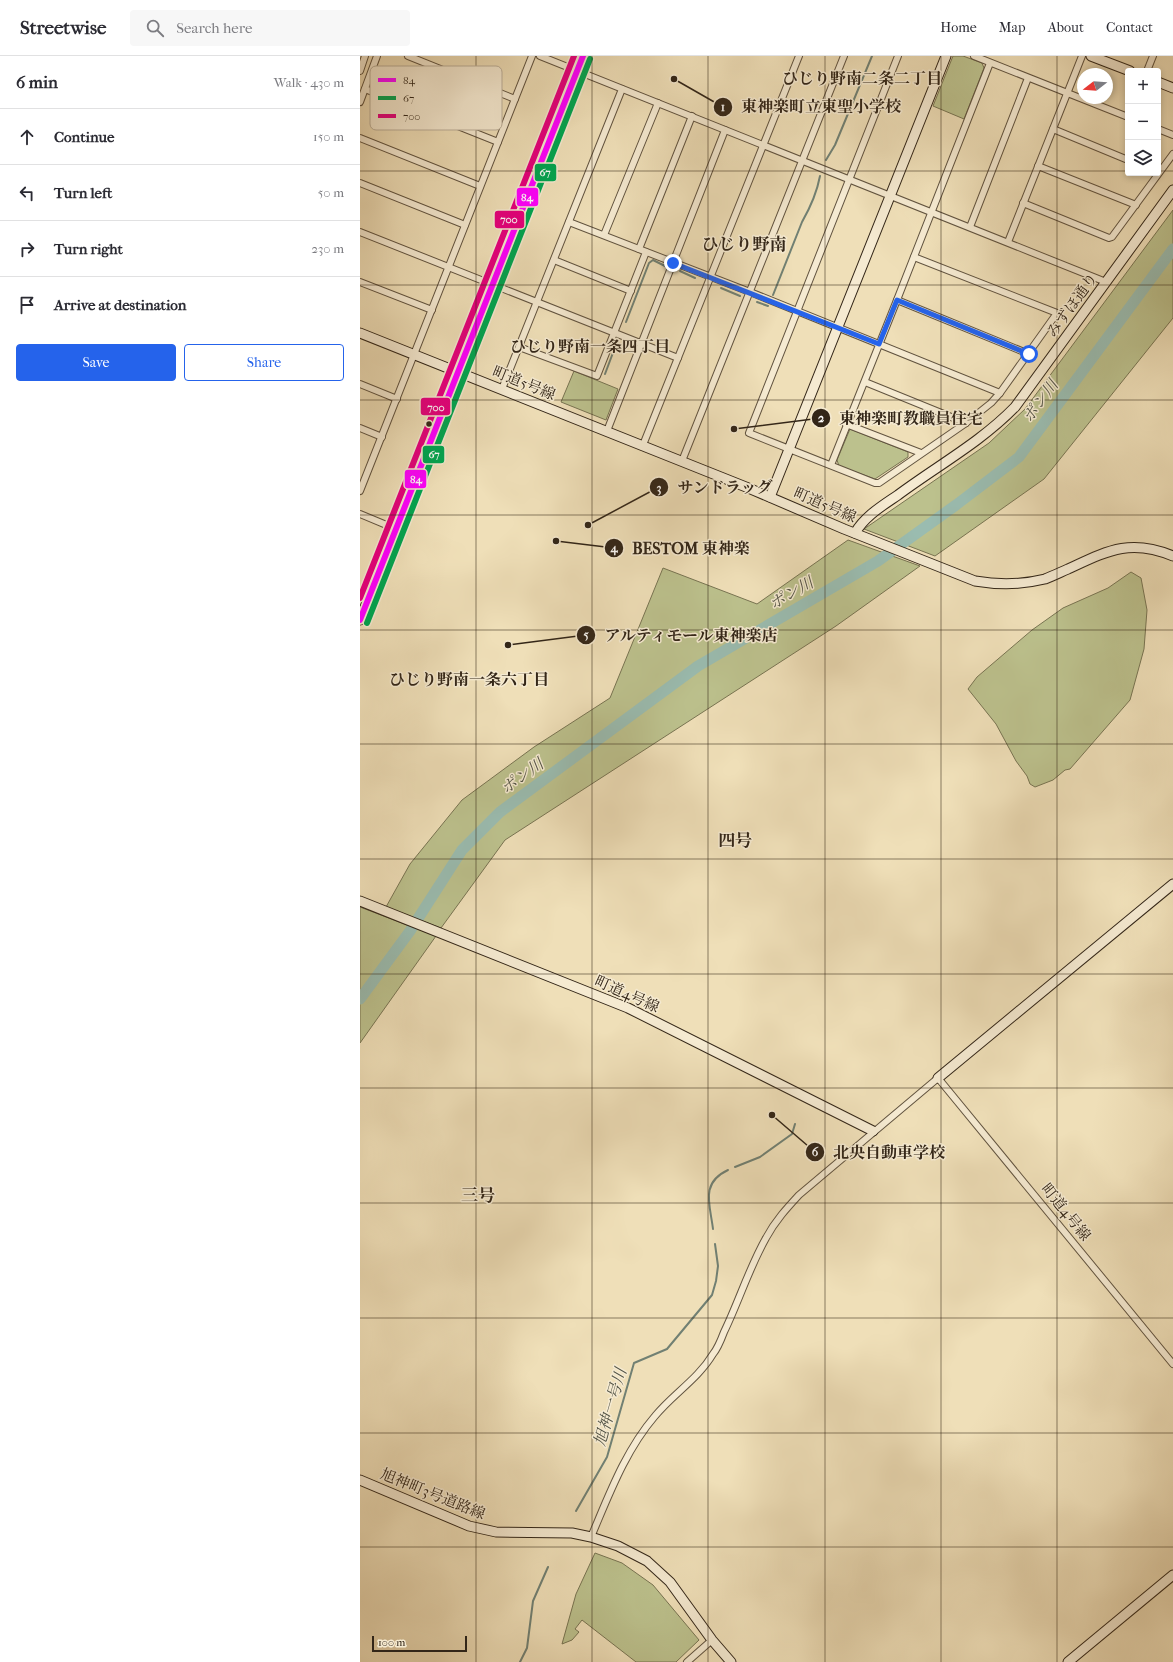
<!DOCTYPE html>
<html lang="en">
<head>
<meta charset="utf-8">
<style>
  body { margin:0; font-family:"IM FELL French Canon","Noto Serif JP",serif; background:#f7f7f7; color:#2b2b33 }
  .controls { position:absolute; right:12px; top:12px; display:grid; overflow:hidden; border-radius:4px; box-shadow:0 2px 6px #0003 }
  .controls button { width:36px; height:36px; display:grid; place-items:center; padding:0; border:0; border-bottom:1px solid #e1e1e2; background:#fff; color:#2b2b33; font:20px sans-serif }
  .compass { position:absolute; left:717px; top:12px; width:36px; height:36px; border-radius:50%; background:#fff; box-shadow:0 2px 6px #0003; rotate:253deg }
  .scale { position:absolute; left:12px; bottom:10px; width:95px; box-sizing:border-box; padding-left:4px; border:2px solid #332618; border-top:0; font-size:11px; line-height:14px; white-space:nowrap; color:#332618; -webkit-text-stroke:3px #f5ead1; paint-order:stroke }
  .stop { position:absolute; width:12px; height:12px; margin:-9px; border:3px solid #2563eb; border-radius:50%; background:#fff }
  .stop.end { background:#2563eb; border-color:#fff; box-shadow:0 1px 4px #0008 }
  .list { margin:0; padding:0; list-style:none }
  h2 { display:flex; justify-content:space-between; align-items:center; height:52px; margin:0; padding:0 16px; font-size:17px }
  h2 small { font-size:13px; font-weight:400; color:#7c7c81 }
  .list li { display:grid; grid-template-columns:26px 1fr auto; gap:12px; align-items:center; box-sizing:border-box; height:56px; padding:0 16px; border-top:1px solid #e1e1e2 }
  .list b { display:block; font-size:15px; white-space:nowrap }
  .list em { font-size:13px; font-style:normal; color:#7c7c81 }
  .actions { display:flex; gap:8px; padding:12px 16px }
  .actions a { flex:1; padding:9px 0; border:1px solid #2563eb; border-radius:4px; text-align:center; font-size:14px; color:#2563eb }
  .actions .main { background:#2563eb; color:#fff }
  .icon { flex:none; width:22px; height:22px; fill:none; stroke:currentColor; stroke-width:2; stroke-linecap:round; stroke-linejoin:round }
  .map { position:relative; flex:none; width:813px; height:1606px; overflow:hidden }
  header { display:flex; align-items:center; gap:24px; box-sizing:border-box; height:56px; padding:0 20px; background:#fff; border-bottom:1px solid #e1e1e2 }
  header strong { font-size:19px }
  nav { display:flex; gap:22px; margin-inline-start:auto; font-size:14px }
  .search { width:280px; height:36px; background:#f7f7f7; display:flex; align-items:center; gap:10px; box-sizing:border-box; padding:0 14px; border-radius:4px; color:#7c7c81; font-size:15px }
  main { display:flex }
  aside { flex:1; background:#fff }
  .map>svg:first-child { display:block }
</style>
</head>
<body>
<header>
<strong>Streetwise</strong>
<div class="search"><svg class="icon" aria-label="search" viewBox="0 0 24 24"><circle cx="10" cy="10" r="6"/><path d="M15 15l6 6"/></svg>Search here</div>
<nav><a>Home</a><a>Map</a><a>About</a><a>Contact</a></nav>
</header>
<main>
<aside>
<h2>6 min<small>Walk · 430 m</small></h2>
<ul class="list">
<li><svg class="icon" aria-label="ahead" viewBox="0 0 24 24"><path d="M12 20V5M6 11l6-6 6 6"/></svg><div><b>Continue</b></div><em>150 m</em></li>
<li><svg class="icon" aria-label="left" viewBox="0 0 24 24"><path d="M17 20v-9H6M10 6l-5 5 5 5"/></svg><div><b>Turn left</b></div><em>50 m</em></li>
<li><svg class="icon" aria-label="right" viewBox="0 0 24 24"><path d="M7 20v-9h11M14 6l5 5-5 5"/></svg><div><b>Turn right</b></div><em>230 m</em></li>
<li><svg class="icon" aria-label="arrive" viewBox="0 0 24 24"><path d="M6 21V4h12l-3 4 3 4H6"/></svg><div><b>Arrive at destination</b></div></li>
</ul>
<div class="actions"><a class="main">Save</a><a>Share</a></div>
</aside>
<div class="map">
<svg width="813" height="1606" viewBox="0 0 813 1606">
  <rect width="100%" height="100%" fill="#efdfb8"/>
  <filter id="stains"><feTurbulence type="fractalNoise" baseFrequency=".005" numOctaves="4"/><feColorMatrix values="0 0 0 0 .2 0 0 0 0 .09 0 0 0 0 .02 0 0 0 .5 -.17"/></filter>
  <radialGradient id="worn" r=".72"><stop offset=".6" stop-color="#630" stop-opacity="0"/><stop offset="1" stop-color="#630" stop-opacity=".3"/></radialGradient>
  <g fill="#bcc18d" stroke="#787452">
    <polygon points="593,0 603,0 622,7 624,12 604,63 573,50"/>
    <polygon points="813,154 813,262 684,423 575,500 504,473 629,387 665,353"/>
    <polygon points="214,315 258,333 246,364 201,346"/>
    <polygon points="490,373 548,396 548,401 515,423 479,410 477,404"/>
    <polygon points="488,484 560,510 476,570 145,784 81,872 26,851 50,808 102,744 174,691 250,642 303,512 397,548"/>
    <polygon points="771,516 781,522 787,554 784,593 770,644 710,713 705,714 693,724 675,731 670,728 667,720 656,705 636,668 608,633 617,621 672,574 703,552 748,532"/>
    <polygon points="0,851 76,880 0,987"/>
    <polygon points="235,1497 262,1507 293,1529 339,1584 316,1606 276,1606 222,1564 215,1573 219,1576 212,1584 202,1588 216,1538"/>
  </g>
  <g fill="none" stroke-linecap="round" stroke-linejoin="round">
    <g stroke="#718073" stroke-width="2">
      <polyline points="466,104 475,89 512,0"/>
      <polyline points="320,215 335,222"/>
      <polyline points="361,232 380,240"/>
      <path d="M413,239L442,166C450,152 457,136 460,120"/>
      <polyline points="397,246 408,250"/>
      <polyline points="266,266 289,207 293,204 305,210"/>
      <polyline points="245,318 254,294"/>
      <polyline points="375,1111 400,1101 432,1078 435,1068"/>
      <path d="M353,1173C350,1148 340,1127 368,1114"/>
      <polyline points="216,1455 247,1401 274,1307 307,1293 352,1239 356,1225 358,1210 355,1188"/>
      <polyline points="160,1606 167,1592 173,1545 188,1511"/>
    </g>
    <polyline stroke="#9abcb0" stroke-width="11" points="0,943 50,875 102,794 140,756 338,610 518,505 596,449 659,401 813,193"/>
    <g stroke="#625440" stroke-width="8">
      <g id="street">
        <polyline points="48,0 155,43"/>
        <polyline points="180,0 746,226"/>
        <polyline points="538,0 389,377 515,427 519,427 606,367 631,347 640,337 697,257 554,201"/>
        <polyline points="614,0 768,61"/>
        <polyline points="0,15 5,0"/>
        <polyline points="787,15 793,0"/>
        <polyline points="5,33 138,86"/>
        <polyline points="0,46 17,0"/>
        <polyline points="693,73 768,104"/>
        <polyline points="798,73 813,79"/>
        <polyline points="0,82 120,130"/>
        <polyline points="678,110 776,149"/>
        <polyline points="0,127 105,169"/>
        <polyline points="663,147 749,182 752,181 813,98"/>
        <polyline points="209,166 390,236 640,337"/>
        <polyline points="610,171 668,22"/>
        <polyline points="0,176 318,302"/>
        <polyline points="244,179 298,47"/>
        <polyline points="648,186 722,0"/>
        <polyline points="279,193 332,60"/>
        <polyline points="194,204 271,235"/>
        <polyline points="0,226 72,254"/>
        <polyline points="537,244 669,298"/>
        <polyline points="159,291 237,320 286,196"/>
        <polyline points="505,326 606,367"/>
        <polyline points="0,328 37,343"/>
        <polyline points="142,333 262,33"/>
        <polyline points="486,368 561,397"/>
        <polyline points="0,372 22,381"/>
        <polyline points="247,375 365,74"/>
        <polyline points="283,389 439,0"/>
        <polyline points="322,405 484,0"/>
        <polyline points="471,409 537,244 630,7"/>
        <polyline points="0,435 172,0"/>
        <polyline points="0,458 36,473"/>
        <path d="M231,1481C249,1439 265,1395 295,1360C313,1338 338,1323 353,1298C358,1292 361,1284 364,1276C379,1245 389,1212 406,1182C415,1165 427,1152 439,1139L578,1022L813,1308"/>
        <polyline points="327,1606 352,1584"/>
      </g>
    </g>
    <g stroke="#332618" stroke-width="11">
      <g id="secondary">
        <polyline points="731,0 770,15"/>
        <polyline points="798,26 813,32"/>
        <path d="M0,277L386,431L484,473L615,525C639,529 661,529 685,523C693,520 701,516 708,513C747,495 770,482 813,500"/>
        <polyline points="410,441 586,0"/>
        <path d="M495,477C505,460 522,450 538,439C577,410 621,386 655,351L813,134"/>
        <polyline points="0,564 223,0"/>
        <polyline points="0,845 268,952 513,1075"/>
        <polyline points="578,1022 813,828"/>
        <polyline points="0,1424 109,1470 136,1476 212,1477 231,1481 258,1490 287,1505 310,1526 352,1584 371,1606"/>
        <polyline points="708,1606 813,1519"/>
      </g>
    </g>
    <use href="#street" stroke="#f5ead1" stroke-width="6"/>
    <use href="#secondary" stroke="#f5ead1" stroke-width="9"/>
    <g stroke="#f5ead1" stroke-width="9">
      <polyline id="bus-1" points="0,564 223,0"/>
    </g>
    <g stroke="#f5ead1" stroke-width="9">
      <polyline id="bus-2" points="7,567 230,3"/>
    </g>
    <g stroke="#f5ead1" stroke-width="9">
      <polyline id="bus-3" points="0,542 214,0"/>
    </g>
    <use href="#bus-1" stroke="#f0f" stroke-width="6"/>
    <use href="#bus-2" stroke="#00a651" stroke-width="6"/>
    <use href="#bus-3" stroke="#e5007d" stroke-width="6"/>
  </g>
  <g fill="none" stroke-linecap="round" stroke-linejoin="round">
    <polyline stroke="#2563eb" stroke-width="5" points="313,207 519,288 537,244 669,298"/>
  </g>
  <path fill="none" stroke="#332618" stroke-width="1" stroke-opacity="0.55" d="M116,0V1606M232,0V1606M348,0V1606M465,0V1606M581,0V1606M697,0V1606M0,115H768M798,115H813M0,229H813M0,344H813M0,459H813M0,574H813M0,688H813M0,803H813M0,918H813M0,1032H813M0,1147H813M0,1262H813M0,1377H813M0,1491H813"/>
  <circle fill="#332618" stroke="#f5ead1" stroke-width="1.5" cx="69" cy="368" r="3.5"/>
  <g text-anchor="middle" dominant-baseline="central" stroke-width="3" stroke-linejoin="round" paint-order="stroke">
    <g font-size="15" fill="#332618" stroke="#f5ead1">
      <text transform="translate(712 249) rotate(-54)">みずほ通り</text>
      <text transform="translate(164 327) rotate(22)">町道5号線</text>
      <text transform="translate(465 449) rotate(23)">町道5号線</text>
      <text transform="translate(267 938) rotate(24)">町道4号線</text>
      <text transform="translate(706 1156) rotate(51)">町道4号線</text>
      <text transform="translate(73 1438) rotate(22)">旭神町3号道路線</text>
    </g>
    <g font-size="16" font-weight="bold" fill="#332618" stroke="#f5ead1">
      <text x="502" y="22">ひじり野南二条二丁目</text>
      <text x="230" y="290">ひじり野南一条四丁目</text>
      <text x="109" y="623">ひじり野南一条六丁目</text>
    </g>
    <g font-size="16" font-style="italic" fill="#525346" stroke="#f5ead1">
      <text transform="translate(680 345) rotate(-54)">ポン川</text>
      <text transform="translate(431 537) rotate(-30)">ポン川</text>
      <text transform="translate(162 720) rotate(-36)">ポン川</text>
      <text transform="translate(250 1351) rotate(-74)">旭神一号川</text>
    </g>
    <g font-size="17" font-weight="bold" fill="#332618" stroke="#f5ead1">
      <text x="384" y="188">ひじり野南</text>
      <text x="375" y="784">四号</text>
      <text x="118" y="1139">三号</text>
    </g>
  </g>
  <rect x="10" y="10" width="132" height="64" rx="6" fill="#f5ead1" stroke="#bbaf9a" stroke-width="1"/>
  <rect x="18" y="22" width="18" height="4" fill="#f0f"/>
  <rect x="18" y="40" width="18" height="4" fill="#00a651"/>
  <rect x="18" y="58" width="18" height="4" fill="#e5007d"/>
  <g font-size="11" fill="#332618">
    <text x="43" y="28">84</text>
    <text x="43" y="46">67</text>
    <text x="43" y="64">700</text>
  </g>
  <path fill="none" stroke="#332618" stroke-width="1.5" d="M314 23L363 51M374 373L461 362M228 469L299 431M196 485L254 492M148 589L226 579M412 1059L455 1096"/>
  <g fill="#332618" stroke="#f5ead1" stroke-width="1.5">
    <circle cx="314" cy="23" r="4"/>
    <circle cx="374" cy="373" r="4"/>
    <circle cx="228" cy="469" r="4"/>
    <circle cx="196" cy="485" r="4"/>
    <circle cx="148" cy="589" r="4"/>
    <circle cx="412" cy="1059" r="4"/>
    <circle cx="363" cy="51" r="10"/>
    <circle cx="461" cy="362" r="10"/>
    <circle cx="299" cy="431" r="10"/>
    <circle cx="254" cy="492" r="10"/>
    <circle cx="226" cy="579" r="10"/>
    <circle cx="455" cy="1096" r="10"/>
  </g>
  <g font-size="12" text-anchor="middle" font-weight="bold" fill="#fff">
    <text x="363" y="55">1</text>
    <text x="461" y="366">2</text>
    <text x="299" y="436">3</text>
    <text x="254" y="496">4</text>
    <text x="226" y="583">5</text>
    <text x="455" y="1100">6</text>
  </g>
  <g font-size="16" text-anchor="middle" font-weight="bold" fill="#332618" stroke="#f5ead1" stroke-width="3" stroke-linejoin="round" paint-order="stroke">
    <text x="461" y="56">東神楽町立東聖小学校</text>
    <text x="551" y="368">東神楽町教職員住宅</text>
    <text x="365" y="437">サンドラッグ</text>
    <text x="331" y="498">BESTOM 東神楽</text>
    <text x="331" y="585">アルティモール東神楽店</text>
    <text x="529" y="1102">北央自動車学校</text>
  </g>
  <g stroke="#f5ead1" stroke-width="1.5">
    <rect x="174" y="107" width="23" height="19" rx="4" fill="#00a651"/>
    <rect x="156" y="131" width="23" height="20" rx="4" fill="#f0f"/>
    <rect x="134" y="154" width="31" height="19" rx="4" fill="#e5007d"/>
    <rect x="60" y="341" width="31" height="19" rx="4" fill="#e5007d"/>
    <rect x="62" y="389" width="23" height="19" rx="4" fill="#00a651"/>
    <rect x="44" y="413" width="23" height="20" rx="4" fill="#f0f"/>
  </g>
  <g font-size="11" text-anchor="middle" font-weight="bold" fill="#fff">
    <text x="185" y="120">67</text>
    <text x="167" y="145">84</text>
    <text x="149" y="167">700</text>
    <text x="76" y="355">700</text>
    <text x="74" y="402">67</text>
    <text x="56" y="427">84</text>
  </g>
  <rect width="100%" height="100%" filter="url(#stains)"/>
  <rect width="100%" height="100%" fill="url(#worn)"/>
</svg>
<div class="controls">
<button>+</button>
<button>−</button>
<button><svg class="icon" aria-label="layers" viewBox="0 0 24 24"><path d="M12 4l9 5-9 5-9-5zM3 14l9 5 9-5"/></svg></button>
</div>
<svg class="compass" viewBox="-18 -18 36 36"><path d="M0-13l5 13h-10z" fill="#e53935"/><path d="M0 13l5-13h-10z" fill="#7c7c81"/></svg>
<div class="scale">100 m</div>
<div class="stop" style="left:669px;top:298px"></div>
<div class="stop end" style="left:313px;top:207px"></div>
</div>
</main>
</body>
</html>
